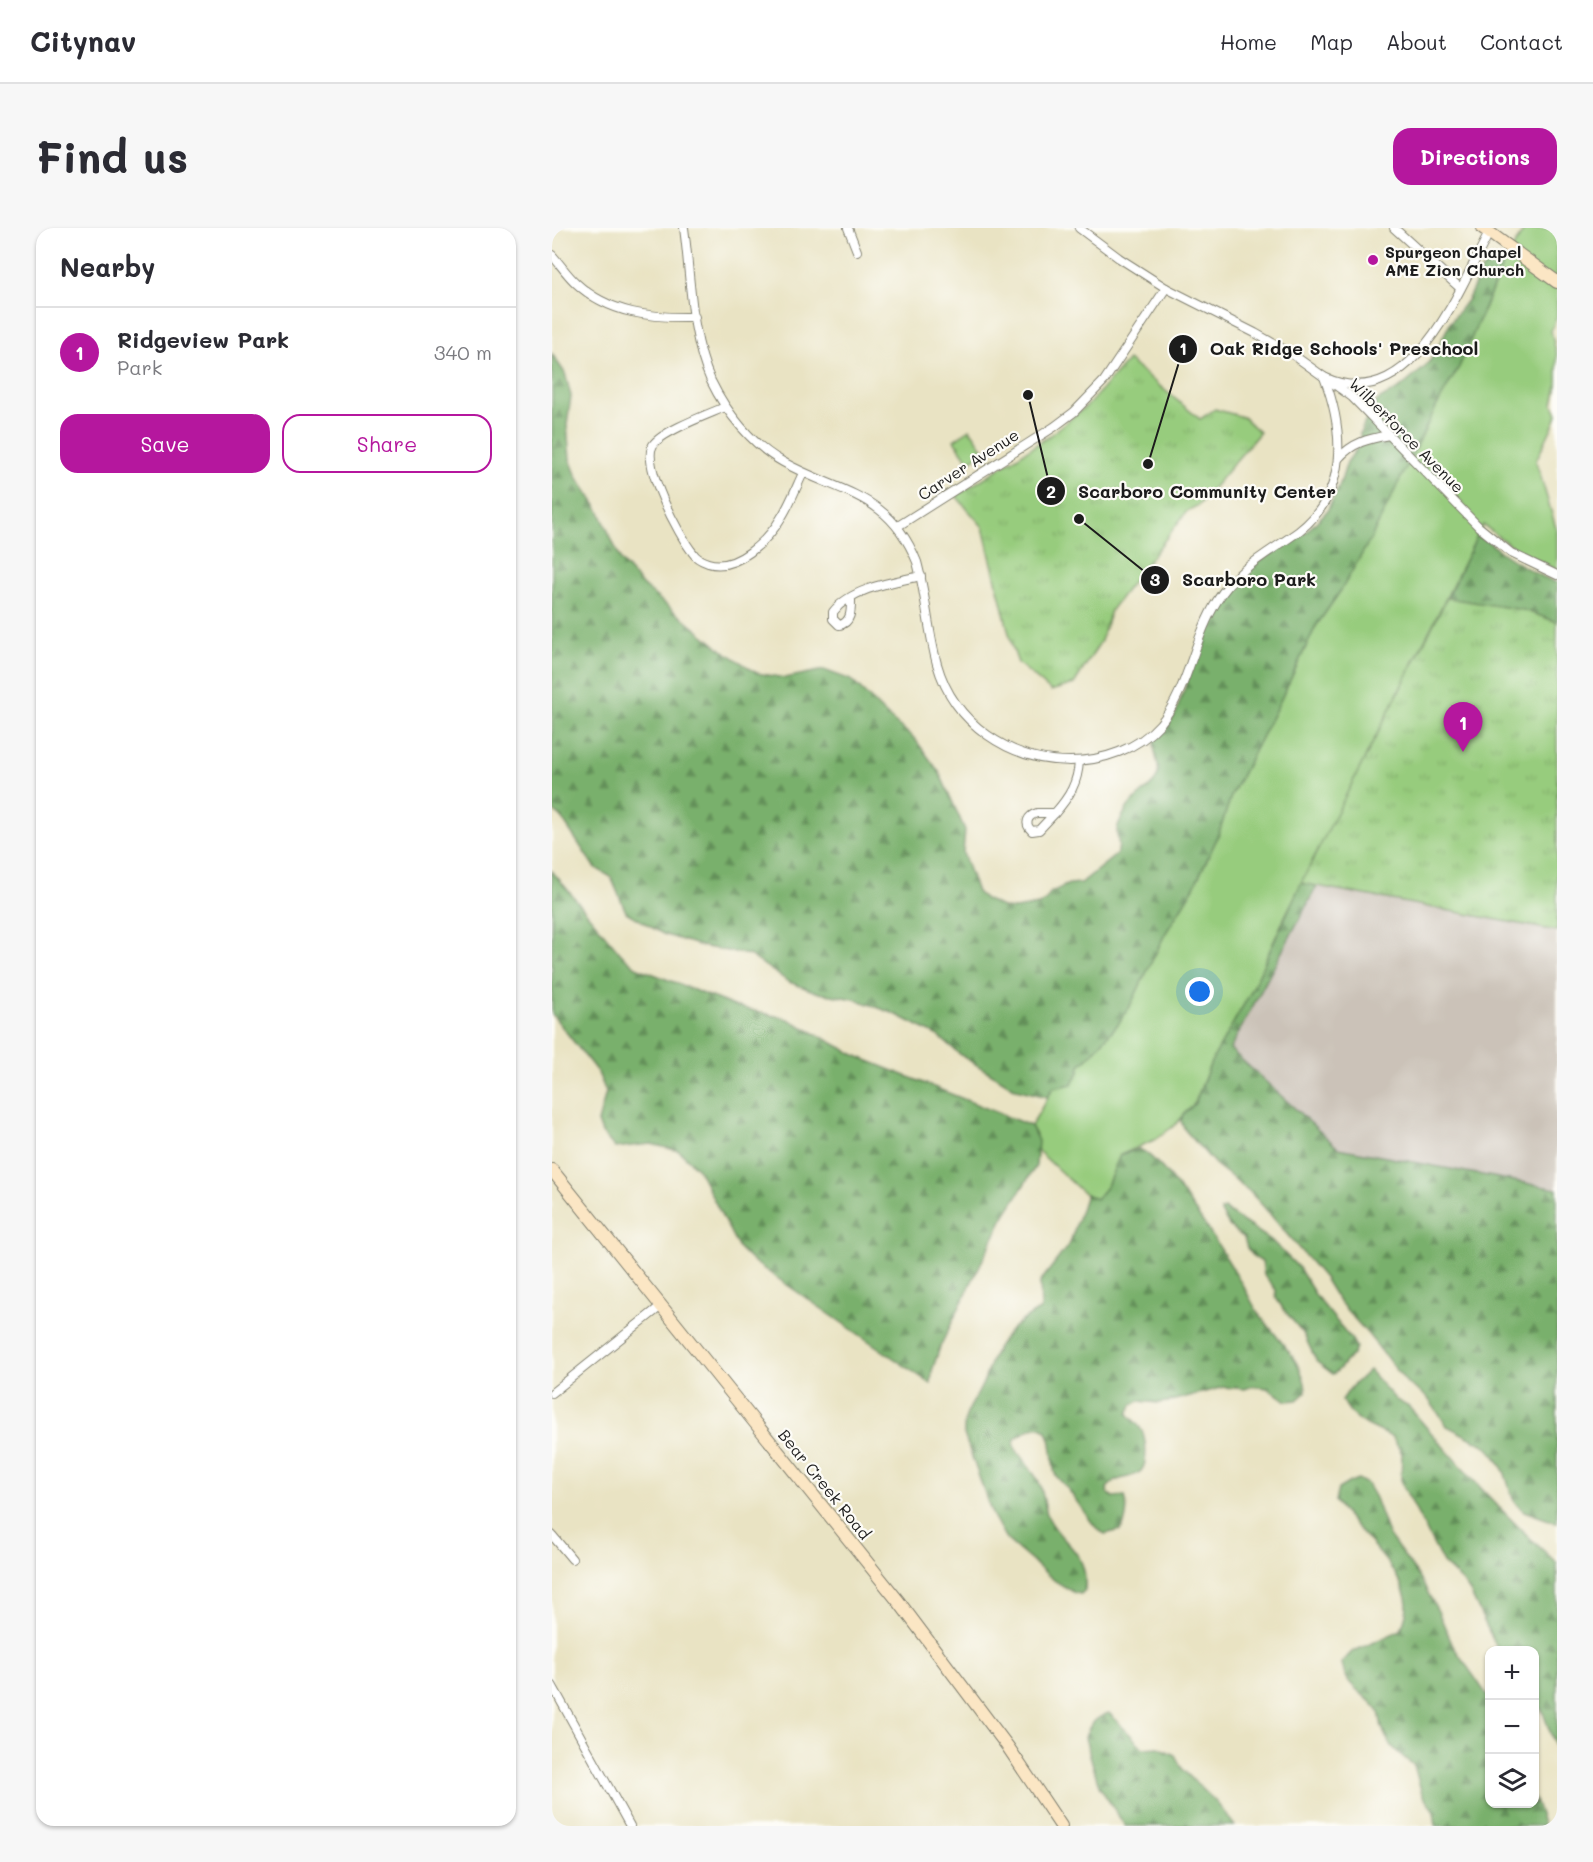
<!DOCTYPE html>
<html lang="en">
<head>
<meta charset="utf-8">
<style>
  body { margin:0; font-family:Mali,sans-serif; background:#f7f7f7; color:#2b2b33 }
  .controls { position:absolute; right:18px; bottom:18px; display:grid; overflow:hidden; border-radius:12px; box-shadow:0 2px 4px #0004 }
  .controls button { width:54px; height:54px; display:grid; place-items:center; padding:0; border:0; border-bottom:2px solid #e1e1e2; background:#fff; color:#2b2b33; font:30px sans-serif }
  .you { position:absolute; left:648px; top:764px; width:21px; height:21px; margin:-15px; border:4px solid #fff; border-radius:50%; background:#1a73e8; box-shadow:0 0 0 9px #1a73e833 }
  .badge { display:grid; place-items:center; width:39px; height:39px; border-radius:50%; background:#b5179e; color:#fff; font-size:20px; font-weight:700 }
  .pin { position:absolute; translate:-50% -50px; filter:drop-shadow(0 2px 3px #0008) }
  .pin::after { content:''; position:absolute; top:32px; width:21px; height:18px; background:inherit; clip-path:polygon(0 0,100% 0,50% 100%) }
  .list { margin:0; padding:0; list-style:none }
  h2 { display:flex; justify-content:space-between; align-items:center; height:78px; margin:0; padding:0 24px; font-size:26px }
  h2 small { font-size:20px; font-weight:400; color:#7c7c81 }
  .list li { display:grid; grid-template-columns:39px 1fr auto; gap:18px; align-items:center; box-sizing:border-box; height:90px; padding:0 24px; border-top:2px solid #e1e1e2 }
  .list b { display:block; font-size:22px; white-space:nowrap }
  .list p { margin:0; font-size:20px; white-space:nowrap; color:#7c7c81 }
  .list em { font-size:20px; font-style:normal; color:#7c7c81 }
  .actions { display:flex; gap:12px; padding:18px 24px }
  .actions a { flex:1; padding:14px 0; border:2px solid #b5179e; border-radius:18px; text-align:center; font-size:21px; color:#b5179e }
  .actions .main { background:#b5179e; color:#fff }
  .icon { flex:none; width:33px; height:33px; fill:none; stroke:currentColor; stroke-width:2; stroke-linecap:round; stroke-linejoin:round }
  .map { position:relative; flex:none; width:1005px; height:1598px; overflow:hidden; border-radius:18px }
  header { display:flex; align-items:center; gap:36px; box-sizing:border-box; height:84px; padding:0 30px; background:#fff; border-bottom:2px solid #e1e1e2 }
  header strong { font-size:28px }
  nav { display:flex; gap:33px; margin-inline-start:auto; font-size:21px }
  .intro { display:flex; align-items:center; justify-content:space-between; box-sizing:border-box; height:144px; padding:0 36px }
  h1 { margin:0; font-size:42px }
  .button { padding:15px 27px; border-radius:18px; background:#b5179e; color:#fff; font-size:21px; font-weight:700 }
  main { display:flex; gap:36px; padding:0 36px }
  aside { flex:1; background:#fff; border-radius:18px; box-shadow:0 2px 4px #0004 }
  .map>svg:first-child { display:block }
</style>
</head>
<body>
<header>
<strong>Citynav</strong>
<nav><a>Home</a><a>Map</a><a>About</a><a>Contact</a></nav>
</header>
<div class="intro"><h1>Find us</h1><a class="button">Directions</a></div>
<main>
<aside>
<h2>Nearby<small></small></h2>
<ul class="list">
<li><span class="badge">1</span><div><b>Ridgeview Park</b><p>Park</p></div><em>340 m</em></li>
</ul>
<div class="actions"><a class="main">Save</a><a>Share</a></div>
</aside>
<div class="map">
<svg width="1005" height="1598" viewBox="0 0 1005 1598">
  <defs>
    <pattern id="forest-firs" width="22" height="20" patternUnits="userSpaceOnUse" patternTransform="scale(1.5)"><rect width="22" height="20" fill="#79b06c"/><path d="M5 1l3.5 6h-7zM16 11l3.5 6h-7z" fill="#628e58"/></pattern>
    <pattern id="park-tufts" width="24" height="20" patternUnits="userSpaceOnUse" patternTransform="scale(1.5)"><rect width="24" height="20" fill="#97cc7d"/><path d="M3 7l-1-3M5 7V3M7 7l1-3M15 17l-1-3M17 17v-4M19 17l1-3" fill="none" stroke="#82af6b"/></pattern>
  </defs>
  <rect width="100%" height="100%" fill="#fdfcf7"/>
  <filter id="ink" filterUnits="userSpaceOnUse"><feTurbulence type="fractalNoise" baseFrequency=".0167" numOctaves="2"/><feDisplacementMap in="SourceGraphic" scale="12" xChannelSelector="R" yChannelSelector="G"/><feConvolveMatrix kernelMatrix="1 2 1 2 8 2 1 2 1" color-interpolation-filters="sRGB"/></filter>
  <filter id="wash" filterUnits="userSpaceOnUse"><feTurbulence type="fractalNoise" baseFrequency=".008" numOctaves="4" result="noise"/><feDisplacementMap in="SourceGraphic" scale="24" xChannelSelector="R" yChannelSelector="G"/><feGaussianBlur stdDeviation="1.35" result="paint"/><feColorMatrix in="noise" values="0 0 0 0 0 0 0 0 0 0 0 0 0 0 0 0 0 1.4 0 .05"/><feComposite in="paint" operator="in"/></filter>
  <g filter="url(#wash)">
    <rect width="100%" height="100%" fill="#e9e3c3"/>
    <polygon fill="#cbc2b8" points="765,658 1005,703 1005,961 786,920 678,821"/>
    <path fill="#97cc7d" stroke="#5a744c" stroke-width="1.5" d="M973,0H1005V89L999,103L1005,127V158L1001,176L1005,186L1003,193L984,233L1005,303V342L966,323L931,297L734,686L699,764L659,834L643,875L622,898L602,912L568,927L555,958L544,972L529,963L485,922L484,907L479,898L501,860C513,858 526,850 528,837L538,828L566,796L579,776L613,706L642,659L666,608L679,568L728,473L764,398L789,362L819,310L884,179L907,139L951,36Z"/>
    <g fill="url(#forest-firs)" stroke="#4a6644" stroke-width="1.5">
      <path d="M946,31L951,36L907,139L884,179L819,310L789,362L764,398L728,473L679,568L666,608L642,659L613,706L579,776L566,796L538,828L528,837L527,844L520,856L501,860L495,869L464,861L410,828L386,808L343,786L303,771L267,765L237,754L197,727L149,718L111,706L74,684L59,649L42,639L9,589L0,582V126L13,145L19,168L15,197L18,231L25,249L47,282L69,333L91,358L169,421L205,445L233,450L272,442L299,452L341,493L363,511L387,544L413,602L411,625L425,664L433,671L452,680L463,681L487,677L494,672L498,665L508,660L517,656L529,655L565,626C569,617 565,612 565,603C565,596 571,588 574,582C580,570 602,559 605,549C610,536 599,524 603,512C607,503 618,496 623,487L653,404L665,379L679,360L706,334L753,305L775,283L788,256L795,234L809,215L808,205L821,178L826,172L848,160L873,139L882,127L898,95L916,71L930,41L938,33Z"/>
      <path d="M925,308C935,310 941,318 949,324C966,336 986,347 1005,355V394L971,382L895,370Z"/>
      <polygon points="0,643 69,726 84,739 182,778 236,791 307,829 479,898 486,913 484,938 451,990 388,1119 380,1143 379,1156 199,1032 186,1019 146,941 127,923 99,916 63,920 50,905 46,894 54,864 46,845 0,786"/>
      <polygon points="749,655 765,658 678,821 786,920 1005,961 1005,1295 972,1283 965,1277 961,1271 952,1243 943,1228 934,1218 895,1198 875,1169 855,1155 815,1105 785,1071 772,1050 711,978 697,963 663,936 633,902 629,893 631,887 643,875 659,834 699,764"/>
      <path d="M587,921C614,931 675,1030 691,1058C696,1066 700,1075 705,1083C720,1106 754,1135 754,1164L745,1172L735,1173L715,1160L701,1158L693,1161L672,1159L615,1174L606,1175L587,1173L580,1177L576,1186C581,1192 588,1198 591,1205C594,1214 596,1235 589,1243C580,1252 565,1247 555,1260L556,1265L561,1269L573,1268C576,1278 575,1293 569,1302L553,1306L546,1302C534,1288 526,1274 515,1260C511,1255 506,1251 503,1246C499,1235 503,1202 488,1199C480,1197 469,1207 463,1211L462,1218C469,1231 483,1244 488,1257C492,1267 492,1279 496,1289C511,1319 536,1321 533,1362L529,1366L523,1365L503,1353L454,1311L440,1286L412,1206C411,1184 421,1177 429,1159C433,1152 435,1145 437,1138C449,1108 462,1096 489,1081L488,1054L518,1015L534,966L544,971L555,958L568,927Z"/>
      <path d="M672,981L719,1012L747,1040L764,1068L800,1112L804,1119L801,1127C792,1132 790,1141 781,1146L765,1134L751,1105L732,1082L724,1070V1062L712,1047L710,1034L702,1029L695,1020L692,1010L678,999L669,984V982Z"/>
      <path d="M817,1142L844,1172L857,1179C904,1234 951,1287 1005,1335V1523L990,1482L983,1474L982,1422H946L918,1364L911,1354L891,1335L849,1254L850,1225L840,1209L811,1195L798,1184L790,1172L799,1159Z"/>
      <path d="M806,1251L815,1256L823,1270L836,1306L867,1349L886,1383L901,1418L937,1470L938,1576H982L983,1572L992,1598H884L882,1584L870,1566L862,1537C848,1527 835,1517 830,1499C828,1493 829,1486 825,1481C811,1463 792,1459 790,1434L800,1424L849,1402C852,1392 857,1381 854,1370C845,1335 803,1302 783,1273L786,1261L798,1254Z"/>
      <path d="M557,1485L591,1520L607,1519L623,1527L631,1542L665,1575L683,1598H573L547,1558L533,1510C536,1497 545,1489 557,1485Z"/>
    </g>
    <g fill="url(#park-tufts)" stroke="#5a744c" stroke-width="1.5">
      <polygon points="576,132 648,191 663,181 691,189 708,204 647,277 635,283 559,382 549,413 522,456 499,463 466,435 460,418 431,299 404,268 493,211 536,177"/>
      <polygon points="418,201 433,223 417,234 402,212"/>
      <polygon points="895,370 971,382 1005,394 1005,703 749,655"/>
    </g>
  </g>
  <g filter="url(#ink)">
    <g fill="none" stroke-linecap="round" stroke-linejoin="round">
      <g stroke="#828070" stroke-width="10">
        <g id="street">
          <path d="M132,0C139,50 138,106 159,153C174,184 200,217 231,234C288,266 337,264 365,334C374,367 376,403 385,436C402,496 458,533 518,533C551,533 586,521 608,496C637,461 641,411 665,373C685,340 717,325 747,303C797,264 792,202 772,149C859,190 906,63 937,5"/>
          <polyline points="296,0 305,23"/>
          <polyline points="527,0 567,30 614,60 703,105 740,126 800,169 927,299 959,325 1005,347"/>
          <polyline points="842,0 908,60"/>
          <path d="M0,27C8,36 15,47 24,55C57,86 100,90 143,89"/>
          <path d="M173,179C157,186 110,203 101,217C89,236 127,308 141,325C144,330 150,333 156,335C184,344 216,312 229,290C238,276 244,260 251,245"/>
          <path d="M786,231C801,214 816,211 837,207"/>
          <polyline points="346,298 502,199 522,184 552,153 614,60"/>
          <path d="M299,370C299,381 300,395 287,397L281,391V384C299,360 341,354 369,348"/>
          <path d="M485,585H503L487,602L480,603C472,596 475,588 485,585Z"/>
          <path d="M503,585C517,569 526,555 527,533"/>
          <polyline points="0,1165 109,1078"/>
          <polyline points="0,1307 20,1331"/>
          <polyline points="0,1457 78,1598"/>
        </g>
      </g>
      <g stroke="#828070" stroke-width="14">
        <g id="secondary">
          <polyline points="931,0 1005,54"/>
          <polyline points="0,942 347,1374 456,1519 509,1598"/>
        </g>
      </g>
      <use href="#street" stroke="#fff" stroke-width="8"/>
      <use href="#secondary" stroke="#fbe6c4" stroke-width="12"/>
    </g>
  </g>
  <circle fill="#b5179e" stroke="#fdfcf7" stroke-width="2" cx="821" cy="32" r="6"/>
  <g text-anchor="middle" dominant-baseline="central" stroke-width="4.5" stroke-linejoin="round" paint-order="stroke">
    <g font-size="16" font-weight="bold" fill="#1c1c1c" stroke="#fdfcf7" text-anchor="start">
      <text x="833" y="23">Spurgeon Chapel<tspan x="833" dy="18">AME Zion Church</tspan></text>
    </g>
    <g font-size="16" fill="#1c1c1c" stroke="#fdfcf7">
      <text transform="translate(855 207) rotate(45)">Wilberforce Avenue</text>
      <text transform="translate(416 236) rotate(-33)">Carver Avenue</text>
      <text transform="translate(273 1256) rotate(51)">Bear Creek Road</text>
    </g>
  </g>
  <path fill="none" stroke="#1c1c1c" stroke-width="2" d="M596 236L631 121M476 167L499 263M527 291L603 352"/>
  <g fill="#1c1c1c" stroke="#fdfcf7" stroke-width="2">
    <circle cx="596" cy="236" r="6"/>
    <circle cx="476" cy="167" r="6"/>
    <circle cx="527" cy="291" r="6"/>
    <circle cx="631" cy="121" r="15"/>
    <circle cx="499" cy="263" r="15"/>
    <circle cx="603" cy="352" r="15"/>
  </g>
  <g font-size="18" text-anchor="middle" font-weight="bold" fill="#fff">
    <text x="631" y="127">1</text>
    <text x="499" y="270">2</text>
    <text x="603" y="358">3</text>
  </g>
  <g font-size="18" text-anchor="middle" font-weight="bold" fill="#1c1c1c" stroke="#fdfcf7" stroke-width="4.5" stroke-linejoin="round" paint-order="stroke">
    <text x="792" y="127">Oak Ridge Schools' Preschool</text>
    <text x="655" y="270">Scarboro Community Center</text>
    <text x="697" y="358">Scarboro Park</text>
  </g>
</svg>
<div class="controls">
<button>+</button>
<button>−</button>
<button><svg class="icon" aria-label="layers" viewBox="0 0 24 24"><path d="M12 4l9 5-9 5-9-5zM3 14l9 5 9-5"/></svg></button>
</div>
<div class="you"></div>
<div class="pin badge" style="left:911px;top:524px">1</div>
</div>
</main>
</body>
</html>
